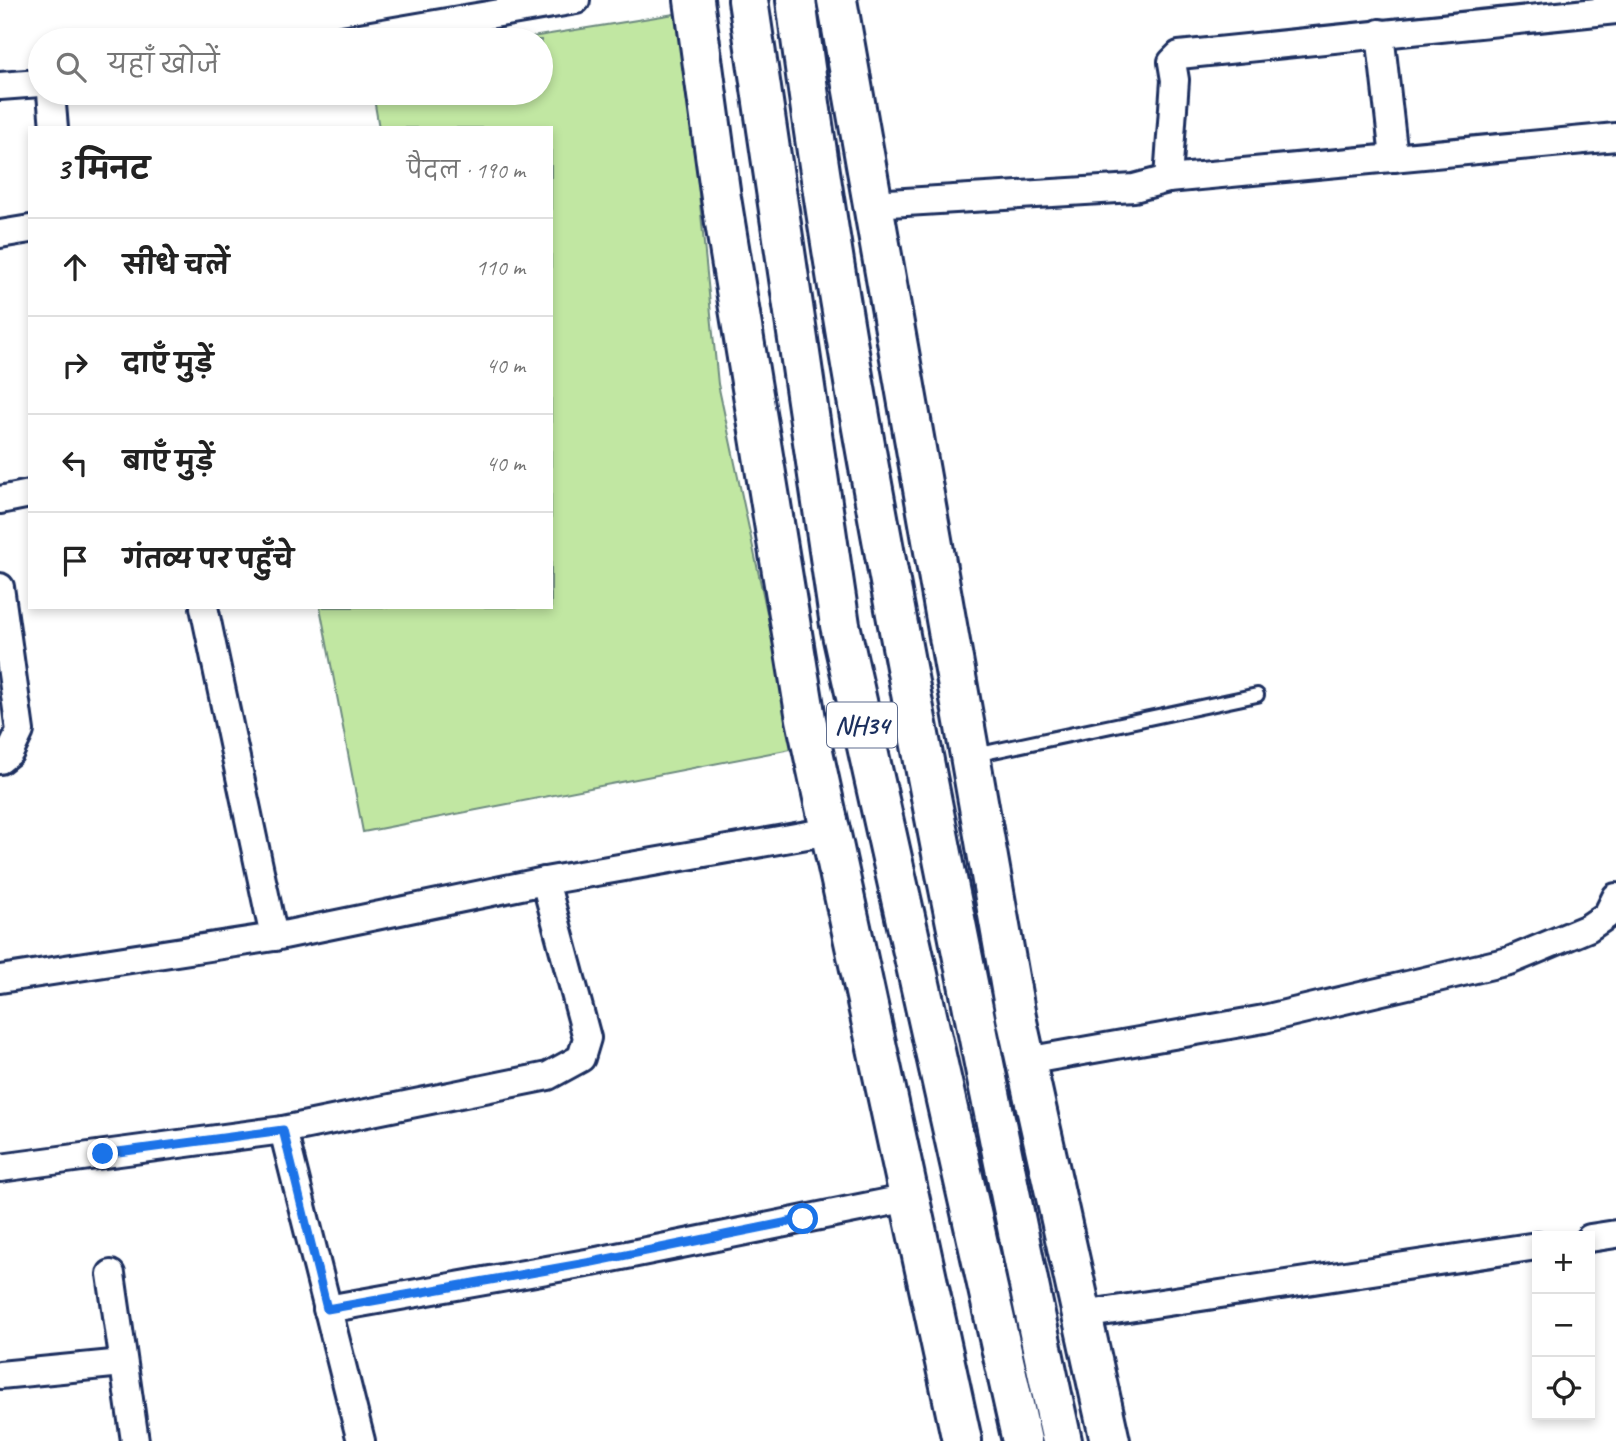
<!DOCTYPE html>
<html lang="hi">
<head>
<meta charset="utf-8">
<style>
  body { margin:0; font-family:Caveat,"Playpen Sans Deva",sans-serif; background:#f6f6f6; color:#222 }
  .controls { position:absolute; right:21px; bottom:21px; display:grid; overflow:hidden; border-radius:0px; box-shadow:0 4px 10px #0003 }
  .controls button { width:63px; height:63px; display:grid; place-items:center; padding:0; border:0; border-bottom:2px solid #e0e0e0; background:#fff; color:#222; font:35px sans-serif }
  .stop { position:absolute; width:21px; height:21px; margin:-16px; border:5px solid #1a73e8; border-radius:50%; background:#fff }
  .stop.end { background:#1a73e8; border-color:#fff; box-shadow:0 2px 7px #0008 }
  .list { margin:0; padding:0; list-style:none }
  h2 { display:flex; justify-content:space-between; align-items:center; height:91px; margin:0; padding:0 28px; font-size:30px }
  h2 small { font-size:23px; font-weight:400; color:#767676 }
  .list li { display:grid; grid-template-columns:46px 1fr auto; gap:21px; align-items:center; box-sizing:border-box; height:98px; padding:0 28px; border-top:2px solid #e0e0e0 }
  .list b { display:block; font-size:26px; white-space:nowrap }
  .list em { font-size:23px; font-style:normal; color:#767676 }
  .icon { flex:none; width:38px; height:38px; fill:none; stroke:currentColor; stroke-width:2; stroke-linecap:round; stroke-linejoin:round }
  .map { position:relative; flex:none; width:1616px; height:1441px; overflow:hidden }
  .search { position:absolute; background:#fff; box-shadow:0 4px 10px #0003; left:28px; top:28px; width:525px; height:77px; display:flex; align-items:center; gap:18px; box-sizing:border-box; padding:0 24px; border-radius:38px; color:#767676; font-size:26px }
  .panel { position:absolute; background:#fff; box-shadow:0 4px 10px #0003; left:28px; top:126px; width:525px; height:483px; border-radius:0px }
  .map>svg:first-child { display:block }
</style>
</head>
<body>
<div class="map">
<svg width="1616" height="1441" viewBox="0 0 1616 1441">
  <rect width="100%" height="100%" fill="#fff"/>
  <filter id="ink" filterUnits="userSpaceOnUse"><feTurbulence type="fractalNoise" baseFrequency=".0143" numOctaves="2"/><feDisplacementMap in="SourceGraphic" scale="14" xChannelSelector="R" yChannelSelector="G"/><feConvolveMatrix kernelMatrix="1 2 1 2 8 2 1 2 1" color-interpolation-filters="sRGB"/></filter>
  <g filter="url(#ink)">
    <polygon fill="#c1e7a2" stroke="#6e8b80" stroke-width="2" points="681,13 718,384 796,748 363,832 320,607 551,607 551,128 379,128 373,93 541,93 541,40 513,40"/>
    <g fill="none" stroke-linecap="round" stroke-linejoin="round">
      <g stroke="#1b2f5e" stroke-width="18">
        <polyline id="lane" points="975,755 1257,695"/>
      </g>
      <g stroke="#1b2f5e" stroke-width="32">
        <g id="street">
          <polyline points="1380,33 1394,158"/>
          <polyline points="342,40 576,0"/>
          <polyline points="0,86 40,83"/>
          <polyline points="51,93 54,128"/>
          <polyline points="1168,179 1616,137"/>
          <polyline points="873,204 1134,188 1168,179 1175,80 1172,62 1179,55 1616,10"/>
          <polyline points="0,234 30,229"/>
          <polyline points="0,500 30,494"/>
          <polyline points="0,587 20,731 10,752 0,760"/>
          <polyline points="204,607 274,937"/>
          <polyline points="545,881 830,831"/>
          <polyline points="0,979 274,937 545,881 587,1038 581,1058 548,1076 283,1130 0,1168"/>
          <polyline points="1026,1061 1264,1019 1509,961 1588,928 1607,915 1616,897"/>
          <polyline points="283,1130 361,1441"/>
          <polyline points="1590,1238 1616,1234"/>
          <polyline points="111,1274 135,1441"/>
          <polyline points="327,1309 592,1262 909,1198"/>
          <polyline points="1082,1315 1537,1246"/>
          <polyline points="0,1375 123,1363"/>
        </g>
      </g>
      <g stroke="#1b2f5e" stroke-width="44">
        <g id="highway">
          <polyline points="694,0 721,198 806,719 962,1441"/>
          <polyline points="748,0 840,625 1022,1441"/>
          <path d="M796,0C833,290 888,577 944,864C983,1056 1020,1249 1062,1441"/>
          <polyline points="837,0 1016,1017 1110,1441"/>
        </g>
      </g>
      <use href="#lane" stroke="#fff" stroke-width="12"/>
      <use href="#street" stroke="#fff" stroke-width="26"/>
      <use href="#highway" stroke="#fff" stroke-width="38"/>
    </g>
  </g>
  <g fill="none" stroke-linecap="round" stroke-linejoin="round" filter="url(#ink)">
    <polyline stroke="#1a73e8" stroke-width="9" points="103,1154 283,1130 327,1309 592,1262 803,1219"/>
  </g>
  <g text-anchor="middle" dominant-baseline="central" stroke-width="6" stroke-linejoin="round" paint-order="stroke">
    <rect fill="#fff" stroke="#5f6d8e" stroke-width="2" x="827" y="702.5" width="70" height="45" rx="5"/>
    <g font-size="26" font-weight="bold" fill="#1b2f5e">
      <text x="862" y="725">NH34</text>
    </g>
  </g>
</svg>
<div class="controls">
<button>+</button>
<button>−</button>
<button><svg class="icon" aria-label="locate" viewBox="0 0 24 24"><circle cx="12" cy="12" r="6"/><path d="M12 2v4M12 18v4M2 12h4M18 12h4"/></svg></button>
</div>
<div class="stop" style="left:803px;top:1219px"></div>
<div class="stop end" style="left:103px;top:1154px"></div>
<div class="search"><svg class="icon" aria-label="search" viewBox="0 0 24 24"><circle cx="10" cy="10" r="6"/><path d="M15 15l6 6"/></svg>यहाँ खोजें</div>
<section class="panel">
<h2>3 मिनट<small>पैदल · 190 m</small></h2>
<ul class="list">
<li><svg class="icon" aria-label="ahead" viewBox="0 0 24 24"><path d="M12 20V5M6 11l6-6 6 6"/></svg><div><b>सीधे चलें</b></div><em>110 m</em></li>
<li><svg class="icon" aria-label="right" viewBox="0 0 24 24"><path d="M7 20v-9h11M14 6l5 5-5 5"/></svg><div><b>दाएँ मुड़ें</b></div><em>40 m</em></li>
<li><svg class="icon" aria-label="left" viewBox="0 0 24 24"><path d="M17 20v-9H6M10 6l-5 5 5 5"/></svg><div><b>बाएँ मुड़ें</b></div><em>40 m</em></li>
<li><svg class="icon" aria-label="arrive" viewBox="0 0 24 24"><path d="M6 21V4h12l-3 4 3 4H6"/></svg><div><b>गंतव्य पर पहुँचे</b></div></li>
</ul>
</section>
</div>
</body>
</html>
